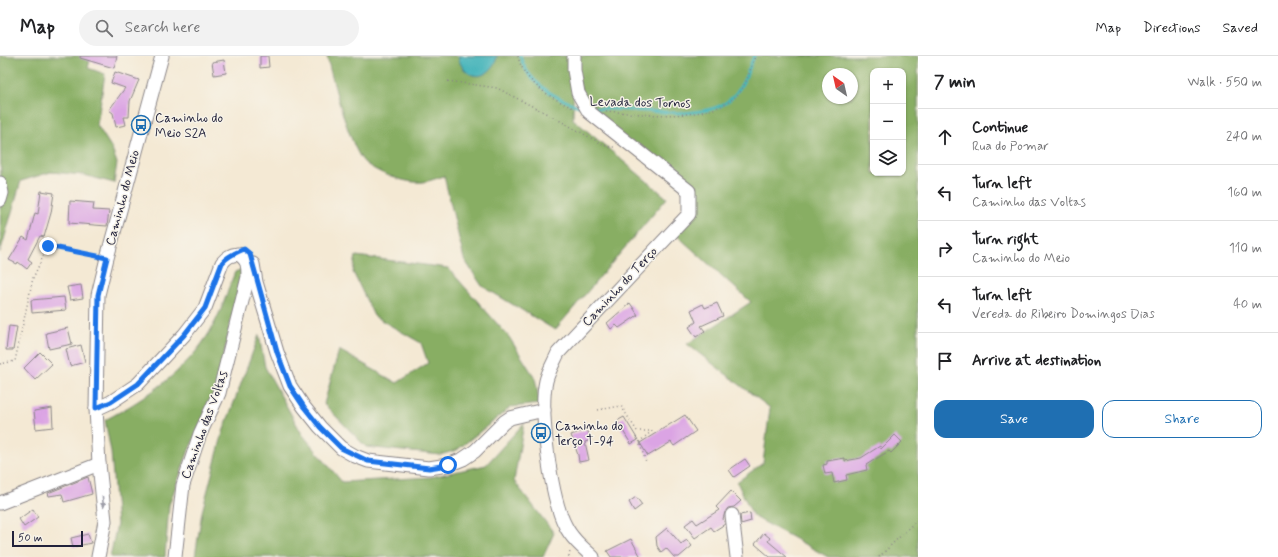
<!DOCTYPE html>
<html lang="en">
<head>
<meta charset="utf-8">
<style>
  body { margin:0; font-family:Mynerve,sans-serif; background:#f2f2f2; color:#202124 }
  .controls { position:absolute; right:12px; top:12px; display:grid; overflow:hidden; border-radius:8px; box-shadow:0 1px 3px #0004 }
  .controls button { width:36px; height:36px; display:grid; place-items:center; padding:0; border:0; border-bottom:1px solid #e0e0e0; background:#fff; color:#202124; font:20px sans-serif }
  .compass { position:absolute; left:822px; top:12px; width:36px; height:36px; border-radius:50%; background:#fff; box-shadow:0 1px 3px #0004; rotate:326deg }
  .scale { position:absolute; left:12px; bottom:10px; width:71px; box-sizing:border-box; padding-left:4px; border:2px solid #22223b; border-top:0; font-size:11px; line-height:14px; white-space:nowrap; color:#22223b; -webkit-text-stroke:3px #f7f3e8; paint-order:stroke }
  .stop { position:absolute; width:12px; height:12px; margin:-9px; border:3px solid #1a73e8; border-radius:50%; background:#fff }
  .stop.end { background:#1a73e8; border-color:#fff; box-shadow:0 1px 4px #0008 }
  .list { margin:0; padding:0; list-style:none }
  h2 { display:flex; justify-content:space-between; align-items:center; height:52px; margin:0; padding:0 16px; font-size:17px }
  h2 small { font-size:13px; font-weight:400; color:#757577 }
  .list li { display:grid; grid-template-columns:26px 1fr auto; gap:12px; align-items:center; box-sizing:border-box; height:56px; padding:0 16px; border-top:1px solid #e0e0e0 }
  .list b { display:block; font-size:15px; white-space:nowrap }
  .list p { margin:0; font-size:13px; white-space:nowrap; color:#757577 }
  .list em { font-size:13px; font-style:normal; color:#757577 }
  .actions { display:flex; gap:8px; padding:12px 16px }
  .actions a { flex:1; padding:9px 0; border:1px solid #1f6fb2; border-radius:12px; text-align:center; font-size:14px; color:#1f6fb2 }
  .actions .main { background:#1f6fb2; color:#fff }
  .icon { flex:none; width:22px; height:22px; fill:none; stroke:currentColor; stroke-width:2; stroke-linecap:round; stroke-linejoin:round }
  .map { position:relative; flex:none; width:918px; height:501px; overflow:hidden }
  header { display:flex; align-items:center; gap:24px; box-sizing:border-box; height:56px; padding:0 20px; background:#fff; border-bottom:1px solid #e0e0e0 }
  header strong { font-size:19px }
  nav { display:flex; gap:22px; margin-inline-start:auto; font-size:14px }
  .search { width:280px; height:36px; background:#f2f2f2; display:flex; align-items:center; gap:10px; box-sizing:border-box; padding:0 14px; border-radius:22px; color:#757577; font-size:15px }
  main { display:flex }
  aside { flex:1; background:#fff }
  .map>svg:first-child { display:block }
</style>
</head>
<body>
<header>
<strong>Map</strong>
<div class="search"><svg class="icon" aria-label="search" viewBox="0 0 24 24"><circle cx="10" cy="10" r="6"/><path d="M15 15l6 6"/></svg>Search here</div>
<nav><a>Map</a><a>Directions</a><a>Saved</a></nav>
</header>
<main>
<div class="map">
<svg width="918" height="501" viewBox="0 0 918 501">
  <rect width="100%" height="100%" fill="#f7f3e8"/>
  <filter id="ink" filterUnits="userSpaceOnUse"><feTurbulence type="fractalNoise" baseFrequency=".025" numOctaves="2"/><feDisplacementMap in="SourceGraphic" scale="8" xChannelSelector="R" yChannelSelector="G"/><feConvolveMatrix kernelMatrix="1 2 1 2 8 2 1 2 1" color-interpolation-filters="sRGB"/></filter>
  <filter id="wash" filterUnits="userSpaceOnUse"><feTurbulence type="fractalNoise" baseFrequency=".012" numOctaves="4" result="noise"/><feDisplacementMap in="SourceGraphic" scale="16" xChannelSelector="R" yChannelSelector="G"/><feGaussianBlur stdDeviation="0.9" result="paint"/><feColorMatrix in="noise" values="0 0 0 0 0 0 0 0 0 0 0 0 0 0 0 0 0 1.4 0 .05"/><feComposite in="paint" operator="in"/></filter>
  <g filter="url(#wash)">
    <rect width="100%" height="100%" fill="#f4e9d4"/>
    <g fill="#88ae64" stroke="#556850" fill-rule="evenodd">
      <polygon points="0,0 91,0 88,12 105,18 97,69 111,91 117,107 114,127 84,119 51,116 21,125 0,197 1,125"/>
      <path d="M327,0H918V501H828L753,460L737,426L763,407L770,352L687,288L751,246L672,175L689,158V135L595,63L574,17L573,63L667,142L555,274L482,230L464,203L444,120C437,122 430,125 423,126C406,128 378,117 365,107C351,95 331,20 327,0ZM873,15H903V117H873ZM828,18H852V42H828Z"/>
      <polygon points="356,200 448,212 509,281 535,322 540,348 511,351 457,394 440,399 366,391 324,348 339,294 397,327 428,307 421,287 374,260 353,216"/>
      <path d="M242,213L216,336L189,394L169,449L165,501H110L117,468L111,396L105,364C149,341 194,310 216,264C224,249 228,232 235,216Z"/>
      <polygon points="259,279 265,311 302,378 342,426 431,421 486,409 524,367 514,425 554,477 543,501 195,501 202,456 223,376"/>
    </g>
    <path fill="#44b4ba" stroke="#336b7a" d="M458,0H497V1C491,26 463,26 458,0Z"/>
    <g fill="none" stroke-linecap="round" stroke-linejoin="round">
      <g stroke="#44b4ba" stroke-width="3">
        <path d="M520,0C527,26 554,42 579,50"/>
        <path d="M592,52L681,57C729,55 738,43 754,0"/>
      </g>
    </g>
    <g id="blocks">
      <g fill="#dba4e4">
        <polygon points="80,0 117,0 114,12 80,2"/>
        <polygon points="260,0 268,0 269,11 260,12"/>
        <polygon points="224,4 226,17 214,19 212,6"/>
        <polygon points="115,16 139,24 130,45 129,61 124,61 126,69 116,71 113,57 109,54 125,32 111,27"/>
        <polygon points="41,135 54,137 51,157 44,181 40,180 28,203 32,206 27,213 18,206 17,208 9,204 23,181 28,184 35,157 38,158"/>
        <polygon points="70,145 94,147 93,154 109,155 107,170 69,167"/>
        <polygon points="81,229 83,242 70,244 67,231"/>
        <polygon points="64,241 66,254 32,257 31,244"/>
        <polygon points="630,247 638,259 619,272 616,269 611,273 607,267"/>
        <polygon points="717,247 723,260 701,270 705,275 696,281 689,271 696,266 691,254 703,248 705,252"/>
        <polygon points="9,270 17,271 13,294 6,294"/>
        <polygon points="68,272 72,288 49,293 46,277"/>
        <polygon points="81,289 85,306 70,310 66,293"/>
        <polygon points="40,296 52,308 35,324 24,312"/>
        <polygon points="52,352 53,371 36,373 34,355"/>
        <polygon points="685,359 696,375 674,390 671,386 648,400 640,387"/>
        <polygon points="624,361 638,384 631,388 617,365"/>
        <polygon points="587,373 591,384 585,386 589,404 579,406 578,399 571,379"/>
        <polygon points="895,379 902,386 891,397 889,395 866,409 867,414 846,419 847,424 834,427 832,417 825,418 823,409 827,408 827,405 845,402 845,405 861,402 880,390 881,393"/>
        <polygon points="745,403 750,410 734,421 729,414"/>
        <polygon points="88,421 92,438 64,446 62,438 49,440 48,437"/>
        <polygon points="731,435 741,445 734,451 728,452 725,456 723,463 725,468 714,475 711,471 695,482 685,469 693,463 697,468 719,454 716,451"/>
        <polygon points="636,441 642,449 634,455 629,446"/>
        <polygon points="33,453 38,461 24,471 19,463"/>
        <polygon points="750,457 751,465 741,468 740,459"/>
        <polygon points="667,472 681,488 687,484 692,490 679,501 674,501 666,492 661,496 657,490 656,481"/>
        <polygon points="764,477 770,482 768,485 787,501 770,501 755,488"/>
        <polygon points="88,478 91,487 73,491 71,482"/>
        <polygon points="631,483 641,501 611,501 607,495"/>
      </g>
    </g>
  </g>
  <g filter="url(#ink)">
    <use href="#blocks" fill-opacity="0" stroke="#8b8688" stroke-width="1"/>
    <g fill="none" stroke-linecap="round" stroke-linejoin="round">
      <g stroke="#8b8688" stroke-width="15">
        <g id="minor">
          <path d="M574,0V14L578,37L589,56L689,135V158L558,297C554,306 548,316 546,325C539,355 551,442 565,469C571,482 583,492 593,501"/>
          <polyline points="0,127 2,137 0,144"/>
          <polyline points="253,208 256,226 277,296 290,330 304,351 320,371 341,392 355,400 368,405 429,412 448,409 463,403 475,395 504,366 510,362 544,354"/>
          <path d="M96,353L111,346L138,328L184,279L205,252L222,207C227,201 230,199 238,198C248,204 248,209 248,221L219,337L200,378L183,429L175,501"/>
          <polyline points="0,447 99,408"/>
          <polyline points="732,459 737,501"/>
          <polyline points="98,501 105,465 99,408 96,353 98,239 107,202 162,0"/>
        </g>
      </g>
      <g stroke="#8b8688" stroke-width="1.5" stroke-dasharray="1 3" stroke-linecap="butt">
        <path d="M518,0C523,26 551,42 573,52"/>
        <polyline points="448,25 497,32 555,62 591,82 608,91 614,91"/>
        <path d="M606,55C641,58 715,68 740,36C747,26 751,12 755,0"/>
        <polyline points="0,308 15,305 33,222 48,190 97,200"/>
        <polyline points="598,354 621,350 637,375 652,375 639,386 646,406"/>
        <polyline points="569,501 570,495"/>
        <polyline points="879,501 918,463"/>
      </g>
      <use href="#minor" stroke="#fff" stroke-width="13"/>
    </g>
    <defs><path id="oneway-solid" d="M-6-.8H1V-3.2L6.5 0L1 3.2V.8H-6Z"/></defs>
    <use fill="#9c9ca7" href="#oneway-solid" transform="translate(103 446) rotate(84)"/>
  </g>
  <g fill="none" stroke-linecap="round" stroke-linejoin="round" filter="url(#ink)">
    <path stroke="#1a73e8" stroke-width="5" d="M48,190L107,202L98,239L96,352L111,346L138,328L184,279L205,252L222,207C227,200 237,196 244,193L250,198L277,296L290,330L304,351L320,371L341,392L368,405L429,412L448,409"/>
  </g>
  <defs>
    <g id="bus-ring" transform="scale(1)"><circle r="9.5" fill="#f7f3e8" stroke="#1f6fb2" stroke-width="1.5"/><path d="M-5-6H5V4H4V6H2V4H-2V6H-4V4H-5ZM-3.5-4V0h7V-4ZM-3.5 1.2v1.5H-2V1.2ZM2 1.2v1.5H3.5V1.2Z" fill="#1f6fb2"/></g>
  </defs>
  <g fill-rule="evenodd">
    <use href="#bus-ring" x="141" y="69"/>
    <use href="#bus-ring" x="541" y="377"/>
  </g>
  <g text-anchor="middle" dominant-baseline="central" stroke-width="3" stroke-linejoin="round" paint-order="stroke">
    <g font-size="13" fill="#22223b" stroke="#f7f3e8">
      <text transform="translate(640 47) rotate(1)">Levada dos Tornos</text>
      <text transform="translate(123 142) rotate(-75)">Caminho do Meio</text>
      <text transform="translate(620 231) rotate(-47)">Caminho do Terço</text>
      <text transform="translate(205 369) rotate(-70)">Caminho das Voltas</text>
    </g>
    <g font-size="13" fill="#22223b" stroke="#f7f3e8" text-anchor="start">
      <text x="155" y="62">Caminho do<tspan x="155" dy="15">Meio S2A</tspan></text>
      <text x="555" y="370">Caminho do<tspan x="555" dy="15">Terço T-94</tspan></text>
    </g>
  </g>
</svg>
<div class="controls">
<button>+</button>
<button>−</button>
<button><svg class="icon" aria-label="layers" viewBox="0 0 24 24"><path d="M12 4l9 5-9 5-9-5zM3 14l9 5 9-5"/></svg></button>
</div>
<svg class="compass" viewBox="-18 -18 36 36"><path d="M0-13l5 13h-10z" fill="#e53935"/><path d="M0 13l5-13h-10z" fill="#757577"/></svg>
<div class="scale">50 m</div>
<div class="stop" style="left:448px;top:409px"></div>
<div class="stop end" style="left:48px;top:190px"></div>
</div>
<aside>
<h2>7 min<small>Walk · 550 m</small></h2>
<ul class="list">
<li><svg class="icon" aria-label="ahead" viewBox="0 0 24 24"><path d="M12 20V5M6 11l6-6 6 6"/></svg><div><b>Continue</b><p>Rua do Pomar</p></div><em>240 m</em></li>
<li><svg class="icon" aria-label="left" viewBox="0 0 24 24"><path d="M17 20v-9H6M10 6l-5 5 5 5"/></svg><div><b>Turn left</b><p>Caminho das Voltas</p></div><em>160 m</em></li>
<li><svg class="icon" aria-label="right" viewBox="0 0 24 24"><path d="M7 20v-9h11M14 6l5 5-5 5"/></svg><div><b>Turn right</b><p>Caminho do Meio</p></div><em>110 m</em></li>
<li><svg class="icon" aria-label="left" viewBox="0 0 24 24"><path d="M17 20v-9H6M10 6l-5 5 5 5"/></svg><div><b>Turn left</b><p>Vereda do Ribeiro Domingos Dias</p></div><em>40 m</em></li>
<li><svg class="icon" aria-label="arrive" viewBox="0 0 24 24"><path d="M6 21V4h12l-3 4 3 4H6"/></svg><div><b>Arrive at destination</b></div></li>
</ul>
<div class="actions"><a class="main">Save</a><a>Share</a></div>
</aside>
</main>
</body>
</html>
